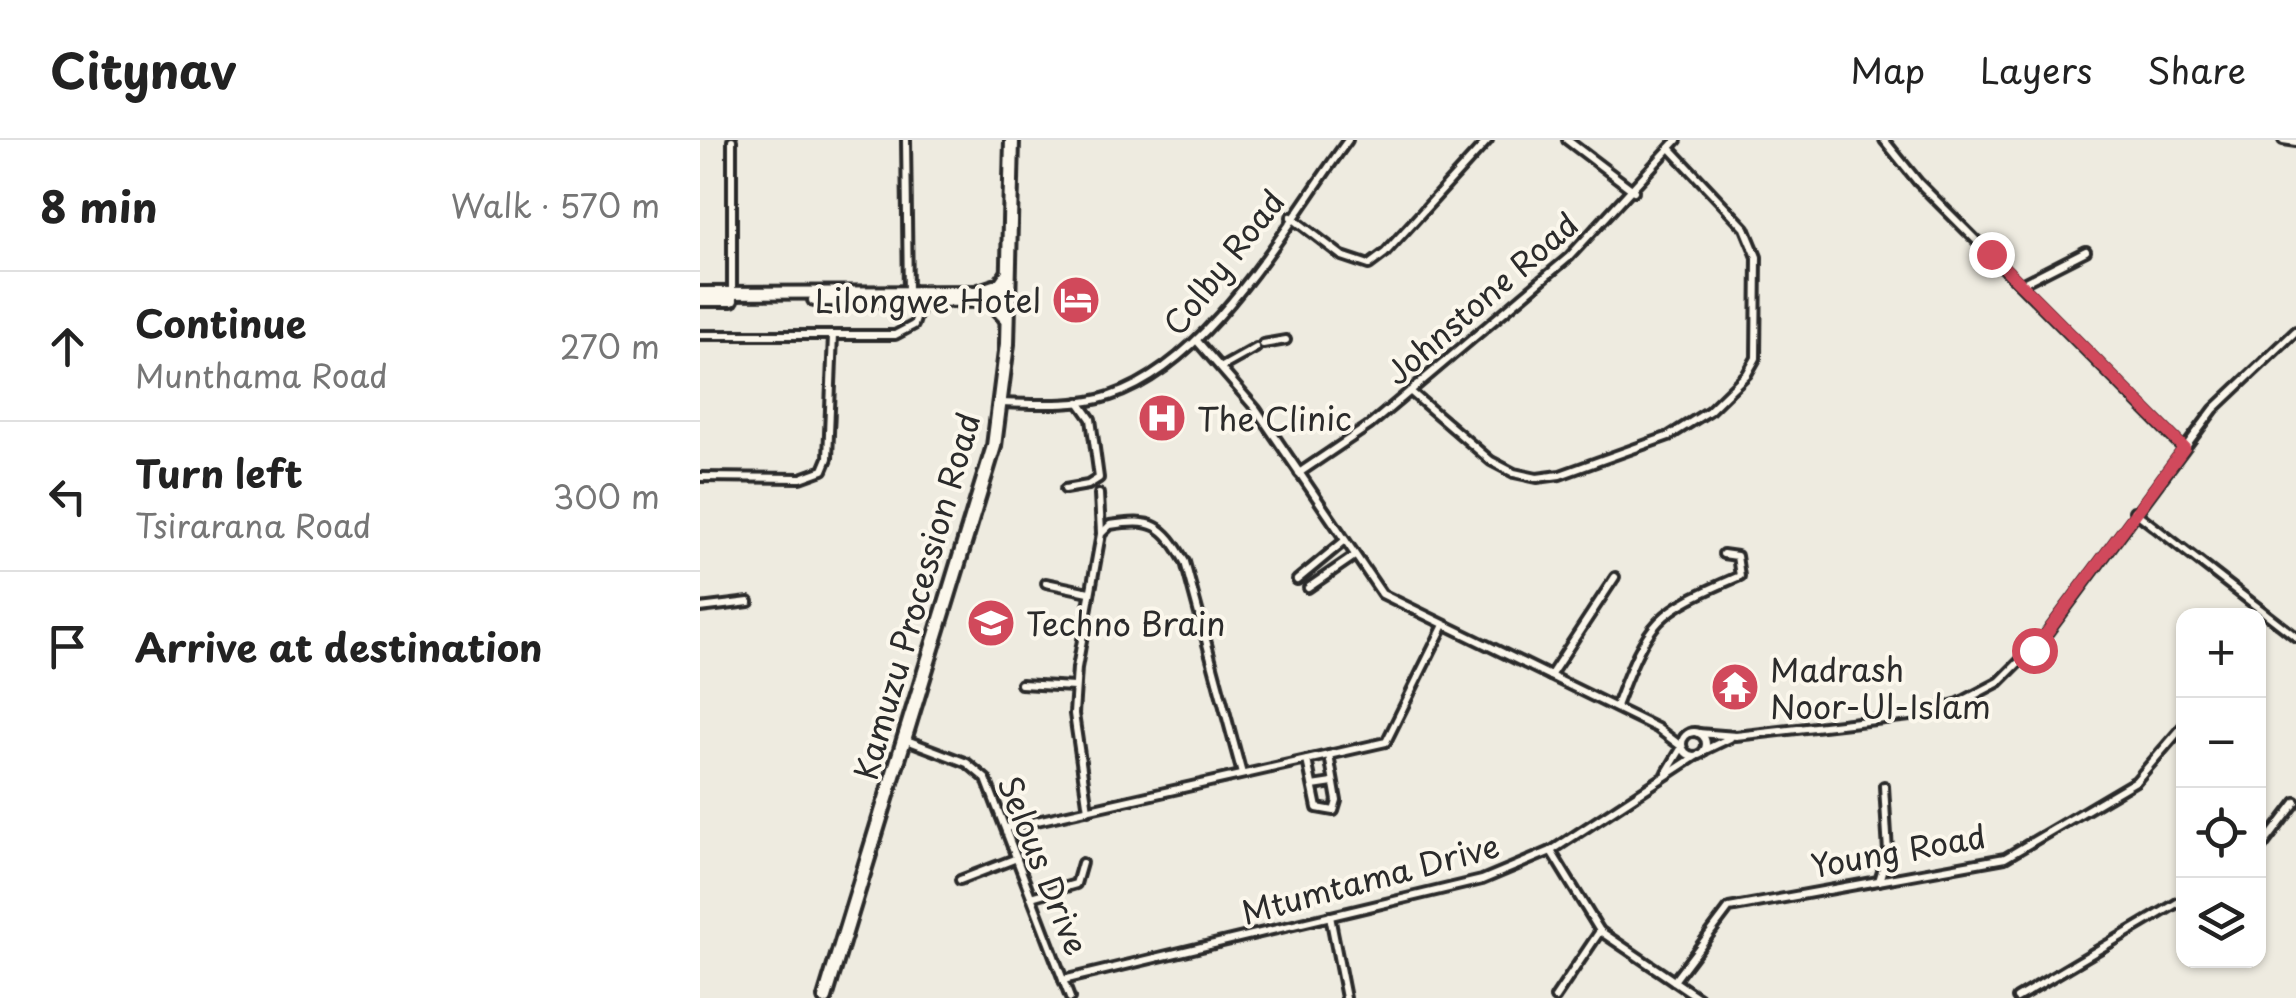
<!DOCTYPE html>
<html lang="en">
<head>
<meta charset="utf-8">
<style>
  body { margin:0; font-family:"Playpen Sans",sans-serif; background:#f6f6f6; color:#222 }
  .controls { position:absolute; right:30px; bottom:30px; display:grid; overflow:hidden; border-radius:20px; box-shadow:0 2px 8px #0004 }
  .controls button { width:90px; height:90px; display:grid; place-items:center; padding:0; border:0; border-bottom:2px solid #e0e0e0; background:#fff; color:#222; font:50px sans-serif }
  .stop { position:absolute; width:30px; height:30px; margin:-22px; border:8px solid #d1495b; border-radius:50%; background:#fff }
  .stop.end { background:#d1495b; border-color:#fff; box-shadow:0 2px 10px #0008 }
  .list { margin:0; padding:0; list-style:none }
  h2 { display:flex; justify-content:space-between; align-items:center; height:130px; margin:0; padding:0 40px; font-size:42px }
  h2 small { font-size:32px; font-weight:400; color:#767676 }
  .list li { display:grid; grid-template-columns:65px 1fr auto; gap:30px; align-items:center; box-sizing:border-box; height:150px; padding:0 40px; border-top:2px solid #e0e0e0 }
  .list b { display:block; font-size:38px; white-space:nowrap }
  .list p { margin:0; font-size:32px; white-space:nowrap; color:#767676 }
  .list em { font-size:32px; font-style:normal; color:#767676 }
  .icon { flex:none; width:55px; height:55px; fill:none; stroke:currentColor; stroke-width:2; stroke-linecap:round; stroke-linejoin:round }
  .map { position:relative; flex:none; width:1596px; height:858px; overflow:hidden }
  header { display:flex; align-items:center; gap:60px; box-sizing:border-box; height:140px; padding:0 50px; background:#fff; border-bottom:2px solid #e0e0e0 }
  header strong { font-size:48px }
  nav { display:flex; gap:55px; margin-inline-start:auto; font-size:35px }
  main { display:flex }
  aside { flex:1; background:#fff }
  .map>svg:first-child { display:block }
</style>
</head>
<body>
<header>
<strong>Citynav</strong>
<nav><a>Map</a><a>Layers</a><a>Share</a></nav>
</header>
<main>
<aside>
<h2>8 min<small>Walk · 570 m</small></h2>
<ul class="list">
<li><svg class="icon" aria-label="ahead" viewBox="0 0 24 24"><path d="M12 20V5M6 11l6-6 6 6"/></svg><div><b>Continue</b><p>Munthama Road</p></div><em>270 m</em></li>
<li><svg class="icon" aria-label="left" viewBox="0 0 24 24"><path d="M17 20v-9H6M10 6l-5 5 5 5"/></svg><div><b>Turn left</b><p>Tsirarana Road</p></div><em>300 m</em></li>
<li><svg class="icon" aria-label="arrive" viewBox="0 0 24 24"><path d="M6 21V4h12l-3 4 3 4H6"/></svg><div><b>Arrive at destination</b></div></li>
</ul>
</aside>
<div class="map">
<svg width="1596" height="858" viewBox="0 0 1596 858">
  <rect width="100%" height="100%" fill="#eeebe0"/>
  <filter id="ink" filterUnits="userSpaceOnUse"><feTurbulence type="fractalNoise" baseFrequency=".01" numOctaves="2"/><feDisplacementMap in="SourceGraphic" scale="20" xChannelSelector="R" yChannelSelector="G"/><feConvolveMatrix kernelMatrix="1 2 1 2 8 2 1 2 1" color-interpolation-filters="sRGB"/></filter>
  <g filter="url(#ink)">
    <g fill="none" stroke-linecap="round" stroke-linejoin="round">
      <g stroke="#2b2b2b" stroke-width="14">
        <g id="street">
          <polyline points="206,0 208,154"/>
          <polyline points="867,0 934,51"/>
          <polyline points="1184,0 1218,42 1483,308"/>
          <polyline points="1583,0 1596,2"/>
          <polyline points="591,77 642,116 669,125 685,113 788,0"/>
          <polyline points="1321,144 1386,111"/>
          <polyline points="32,154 32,0"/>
          <polyline points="0,195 195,195 214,185 223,158"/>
          <polyline points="498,202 556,269 682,454 957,588 982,607 967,632"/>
          <polyline points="563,204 586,200"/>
          <polyline points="522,227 556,208"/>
          <polyline points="711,252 791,321 814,333 837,338 860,335 969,296 1009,271 1047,234 1056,218 1057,117 1045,88 970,8"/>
          <path d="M302,263C337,264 376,267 410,256C511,223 586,84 648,0"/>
          <polyline points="599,333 670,285 869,117 977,0"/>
          <polyline points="0,337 101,338 123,330 128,318 133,195"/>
          <polyline points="365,349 388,345 399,338 391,279 379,262"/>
          <polyline points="399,354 401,393"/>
          <polyline points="1434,371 1596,497"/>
          <polyline points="597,440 643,402"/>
          <polyline points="346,443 389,452"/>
          <polyline points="608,448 653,417"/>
          <polyline points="0,468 49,462"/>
          <polyline points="850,536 915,437"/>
          <polyline points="321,544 374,547"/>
          <path d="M916,566C949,478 956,472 1040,436L1037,416L1023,414"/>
          <circle cx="994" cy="604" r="12"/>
          <polyline points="998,593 1036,596 1210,576 1259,563 1299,542 1345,496 1514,269 1596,191"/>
          <polyline points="204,599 267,623 286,639 370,858"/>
          <polyline points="1005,610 1030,598"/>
          <polyline points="607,620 617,668 634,671 637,661 629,615"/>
          <polyline points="613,646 633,643"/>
          <path d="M388,670L374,574L377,528L401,394L410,385C453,378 463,384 485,422L542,634"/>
          <polyline points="306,688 686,602 743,487"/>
          <polyline points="851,711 900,791 999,858"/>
          <polyline points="1558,712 1596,662"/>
          <polyline points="260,740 317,718"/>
          <polyline points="1179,741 1188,712 1184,646"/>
          <polyline points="331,757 376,744 382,723"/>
          <polyline points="630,776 646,858"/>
          <polyline points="363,840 782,740 851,711 996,616"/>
          <polyline points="974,841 1029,768 1305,718 1436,641 1484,585"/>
          <polyline points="855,858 900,791"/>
          <polyline points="1317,858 1484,759"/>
        </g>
      </g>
      <g stroke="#2b2b2b" stroke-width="18">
        <g id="secondary">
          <polyline points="0,153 308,152"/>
          <polyline points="0,160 32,160"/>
          <polyline points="114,160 297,161"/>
        </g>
      </g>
      <g stroke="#2b2b2b" stroke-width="20">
        <g id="highway">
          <polyline points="276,153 300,145 307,135"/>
          <polyline points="290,161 307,179"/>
          <polyline points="125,858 294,306 307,204 312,0"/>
        </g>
      </g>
      <use href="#street" stroke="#fbf7ec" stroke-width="6"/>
      <use href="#secondary" stroke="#fbf7ec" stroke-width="10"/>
      <use href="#highway" stroke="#fbf7ec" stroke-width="12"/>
    </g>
  </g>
  <g fill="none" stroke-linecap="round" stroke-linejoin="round" filter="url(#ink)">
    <polyline stroke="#d1495b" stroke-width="12" points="1291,114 1484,308 1334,510"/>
  </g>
  <defs>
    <g id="hotel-disc" transform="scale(2.5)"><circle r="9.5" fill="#d1495b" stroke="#fbf7ec"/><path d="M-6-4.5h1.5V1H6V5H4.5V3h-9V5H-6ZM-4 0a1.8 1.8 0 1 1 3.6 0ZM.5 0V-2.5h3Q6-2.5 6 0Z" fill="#fff"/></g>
    <g id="hospital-disc" transform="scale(2.5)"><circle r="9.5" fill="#d1495b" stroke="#fbf7ec"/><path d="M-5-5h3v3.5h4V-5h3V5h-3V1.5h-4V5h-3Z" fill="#fff"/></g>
    <g id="university-disc" transform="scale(2.5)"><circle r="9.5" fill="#d1495b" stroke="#fbf7ec"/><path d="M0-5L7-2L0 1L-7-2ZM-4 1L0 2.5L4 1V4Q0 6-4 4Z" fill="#fff"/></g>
    <g id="temple-disc" transform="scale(2.5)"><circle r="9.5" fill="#d1495b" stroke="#fbf7ec"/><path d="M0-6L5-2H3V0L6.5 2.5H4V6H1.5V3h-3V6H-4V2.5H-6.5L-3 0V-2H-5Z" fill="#fff"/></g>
  </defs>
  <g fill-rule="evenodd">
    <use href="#hotel-disc" x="376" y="160"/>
    <use href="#hospital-disc" x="462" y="278"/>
    <use href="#university-disc" x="291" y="483"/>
    <use href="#temple-disc" x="1035" y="547"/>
  </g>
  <g text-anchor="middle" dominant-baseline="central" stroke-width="8" stroke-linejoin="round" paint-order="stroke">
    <g font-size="32" fill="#2b2b2b" stroke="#fbf7ec">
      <text transform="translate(523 122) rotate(-52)">Colby Road</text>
      <text transform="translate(781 158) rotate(-41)">Johnstone Road</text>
      <text transform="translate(216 456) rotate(-74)">Kamuzu Procession Road</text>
      <text transform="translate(1198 710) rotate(-10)">Young Road</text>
      <text transform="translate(344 725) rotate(68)">Selous Drive</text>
      <text transform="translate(670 738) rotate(-15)">Mtumtama Drive</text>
    </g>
    <g font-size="32" fill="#2b2b2b" stroke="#fbf7ec" text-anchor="start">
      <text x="341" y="160" text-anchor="end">Lilongwe Hotel</text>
      <text x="497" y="278">The Clinic</text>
      <text x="326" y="483">Techno Brain</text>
      <text x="1070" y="529">Madrash<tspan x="1070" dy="37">Noor-Ul-Islam</tspan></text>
    </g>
  </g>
</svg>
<div class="controls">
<button>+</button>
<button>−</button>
<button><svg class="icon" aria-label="locate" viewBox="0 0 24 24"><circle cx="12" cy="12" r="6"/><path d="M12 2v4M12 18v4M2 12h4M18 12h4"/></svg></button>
<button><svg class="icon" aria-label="layers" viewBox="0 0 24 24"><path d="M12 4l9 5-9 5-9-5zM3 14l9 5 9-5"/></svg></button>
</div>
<div class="stop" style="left:1334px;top:510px"></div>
<div class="stop end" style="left:1291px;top:114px"></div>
</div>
</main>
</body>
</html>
